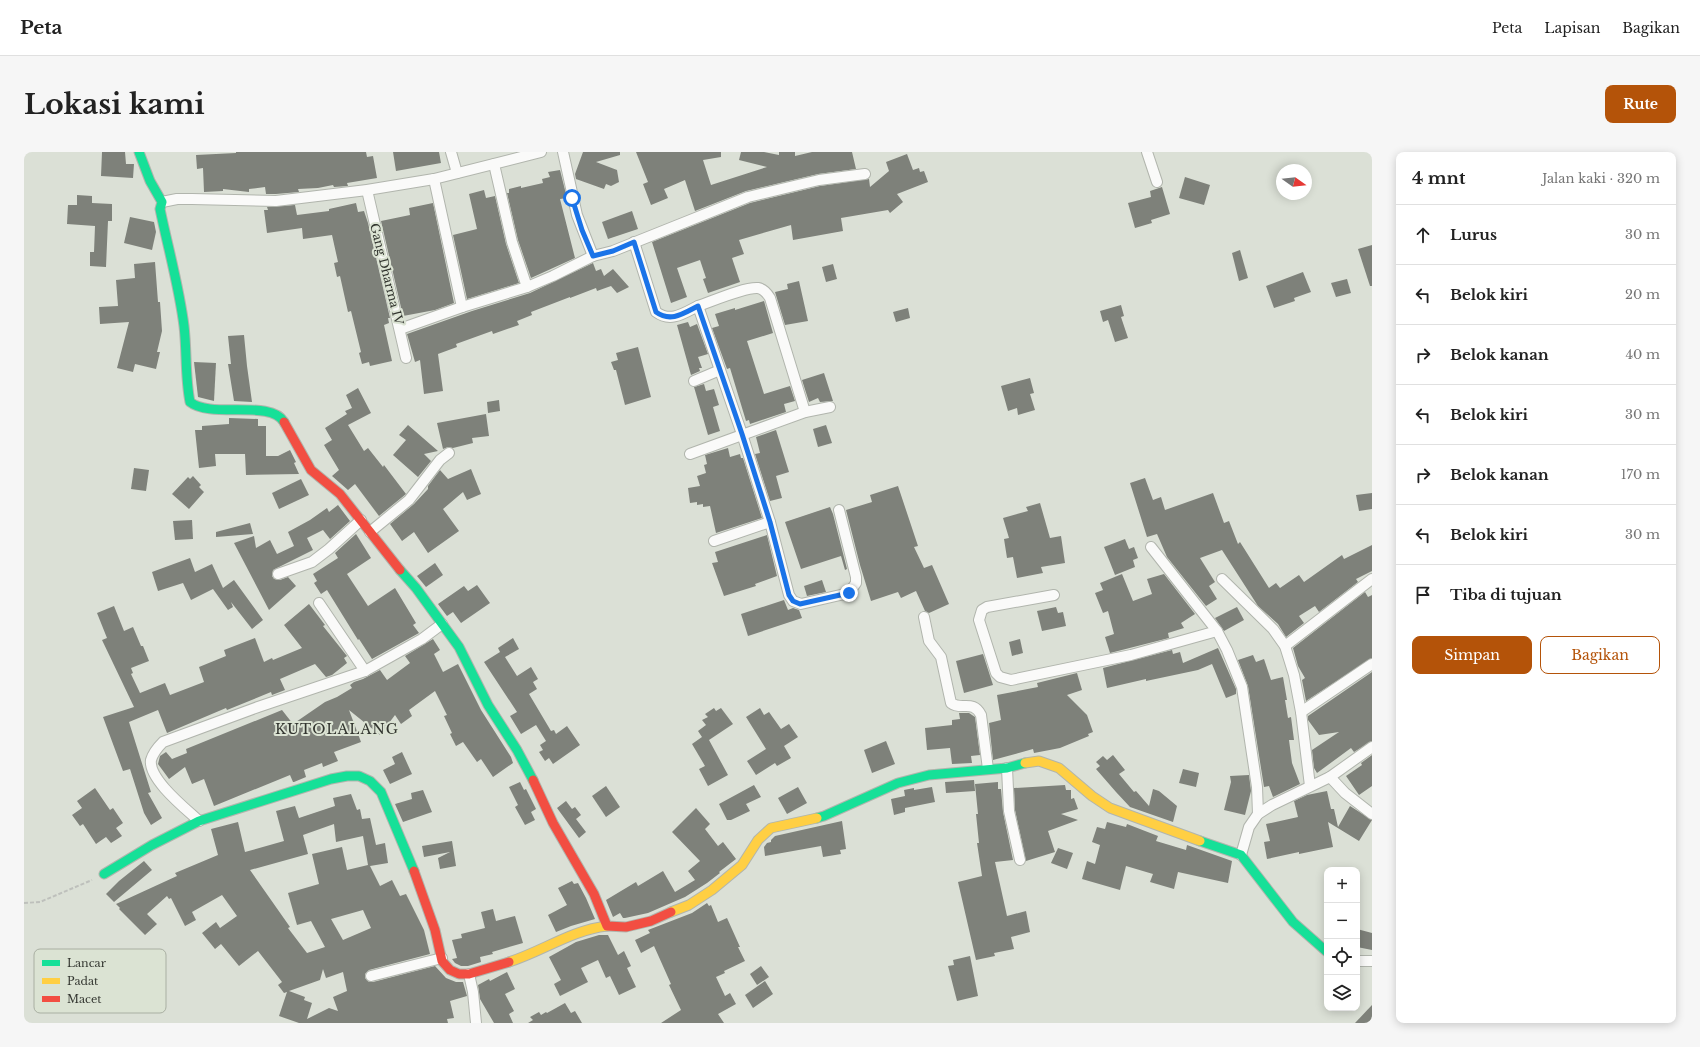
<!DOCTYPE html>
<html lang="id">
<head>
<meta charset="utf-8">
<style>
  body { margin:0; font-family:"Libre Baskerville",serif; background:#f6f6f6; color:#222 }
  .controls { position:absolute; right:12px; bottom:12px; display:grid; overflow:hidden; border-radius:8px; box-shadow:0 2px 10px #0003 }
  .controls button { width:36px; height:36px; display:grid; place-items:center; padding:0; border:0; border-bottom:1px solid #e0e0e0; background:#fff; color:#222; font:20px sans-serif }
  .compass { position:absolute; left:1252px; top:12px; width:36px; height:36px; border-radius:50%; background:#fff; box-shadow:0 2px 10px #0003; rotate:105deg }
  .stop { position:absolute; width:12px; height:12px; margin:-9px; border:3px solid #1a73e8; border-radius:50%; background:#fff }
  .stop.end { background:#1a73e8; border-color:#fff; box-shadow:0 1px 4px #0008 }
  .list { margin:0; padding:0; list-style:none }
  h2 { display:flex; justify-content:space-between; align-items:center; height:52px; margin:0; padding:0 16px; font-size:17px }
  h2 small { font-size:13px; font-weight:400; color:#767676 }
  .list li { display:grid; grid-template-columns:26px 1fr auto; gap:12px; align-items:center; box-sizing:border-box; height:60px; padding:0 16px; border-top:1px solid #e0e0e0 }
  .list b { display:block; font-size:15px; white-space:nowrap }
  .list em { font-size:13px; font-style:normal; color:#767676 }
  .actions { display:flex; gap:8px; padding:12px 16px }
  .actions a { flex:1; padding:9px 0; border:1px solid #b45309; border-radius:8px; text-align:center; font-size:14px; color:#b45309 }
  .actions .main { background:#b45309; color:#fff }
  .icon { flex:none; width:22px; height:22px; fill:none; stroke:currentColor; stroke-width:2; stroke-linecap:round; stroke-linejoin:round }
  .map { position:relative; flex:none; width:1348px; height:871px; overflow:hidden; border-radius:8px }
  header { display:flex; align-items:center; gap:24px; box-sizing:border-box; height:56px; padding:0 20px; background:#fff; border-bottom:1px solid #e0e0e0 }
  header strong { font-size:19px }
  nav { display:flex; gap:22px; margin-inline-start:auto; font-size:14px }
  .intro { display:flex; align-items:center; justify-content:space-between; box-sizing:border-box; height:96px; padding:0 24px }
  h1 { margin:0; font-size:28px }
  .button { padding:10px 18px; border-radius:8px; background:#b45309; color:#fff; font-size:14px; font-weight:700 }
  main { display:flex; gap:24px; padding:0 24px }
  aside { flex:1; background:#fff; border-radius:8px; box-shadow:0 2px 10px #0003 }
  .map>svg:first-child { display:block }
</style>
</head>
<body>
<header>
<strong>Peta</strong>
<nav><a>Peta</a><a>Lapisan</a><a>Bagikan</a></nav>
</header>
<div class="intro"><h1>Lokasi kami</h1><a class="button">Rute</a></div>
<main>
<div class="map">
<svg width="1348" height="871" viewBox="0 0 1348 871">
  <rect width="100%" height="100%" fill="#dbe0d6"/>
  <g fill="#7e817a" fill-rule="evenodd">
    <polygon points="78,0 101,0 102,12 110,12 109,26 77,24"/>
    <polygon points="212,0 342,0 343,5 349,4 353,26 323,31 324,34 310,35 309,33 294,36 274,37 275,40 252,42 242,42 241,35 225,37 225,40 199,37 199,39 180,40 179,16 173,17 172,3 212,1"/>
    <polygon points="369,0 415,0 417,11 372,19"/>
    <polygon points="559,0 596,0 596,3 572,10 593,18 595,30 587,34 582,32 580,37 552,27 551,22"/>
    <polygon points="612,0 697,0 697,5 679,8 687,33 743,15 715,8 717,0 740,0 755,3 755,0 771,0 771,4 788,0 828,0 832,17 794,22 722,39 671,59 661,28 640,37 644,46 627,53 619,32 624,30"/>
    <polygon points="883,2 889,18 895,16 896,20 900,19 904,30 873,42 879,50 866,61 864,58 817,66 819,79 769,88 767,73 715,88 720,102 708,106 716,130 684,141 679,127 682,126 676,108 653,116 663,145 647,151 628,90 726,51 796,34 845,27 846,35 865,19 862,10"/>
    <polygon points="536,18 543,46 536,47 551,106 507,126 494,88 483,41 485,41 485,37 497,34 497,36 519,31 518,27 526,25 524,20"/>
    <polygon points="1161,25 1186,33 1180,53 1155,46"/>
    <polygon points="1138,35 1146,62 1127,68 1128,71 1111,76 1104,51 1127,45 1126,39"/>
    <polygon points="460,38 462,46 471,44 482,92 495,131 443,147 429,83 453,77 445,42"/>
    <polygon points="53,43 68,44 68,51 88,52 88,69 84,69 82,115 66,114 66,100 70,100 71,74 43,72 44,53 53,53"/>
    <polygon points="332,51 334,60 340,59 344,71 366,166 364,166 365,171 360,173 368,209 346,214 345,210 338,212 335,201 337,200 327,159 324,160 316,124 313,125 310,111 314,110 308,83 279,87 278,76 243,81 240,58 244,58 243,55 271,53 273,63 305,59 305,57"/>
    <polygon points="409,51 430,151 411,158 379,164 357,69 386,63 385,56"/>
    <polygon points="608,59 614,77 584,87 578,70"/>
    <polygon points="106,65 130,70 132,80 128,98 100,91"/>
    <polygon points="1348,93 1348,134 1346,134 1334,97"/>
    <polygon points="1216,98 1224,126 1215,129 1208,101"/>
    <polygon points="131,110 134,150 136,150 138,179 133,200 136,200 132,217 111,212 109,220 93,216 105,170 76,172 75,155 94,154 92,128 111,126 110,112"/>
    <polygon points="569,111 572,119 577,117 580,124 589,117 605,135 593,141 587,134 573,139 572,136 546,146 546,145 507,160 508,163 493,169 495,173 469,182 468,179 432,192 433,195 414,202 419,239 400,242 396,208 391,210 383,182 448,159 506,141"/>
    <polygon points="809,112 813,127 802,130 798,115"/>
    <polygon points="1279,120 1287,140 1270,146 1271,149 1250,156 1242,134"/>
    <polygon points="1323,127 1327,141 1312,145 1307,131"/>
    <polygon points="775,129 784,169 761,173 751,140 764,137 763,132"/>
    <polygon points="740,149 749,181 723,189 740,242 766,234 771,249 760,252 762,260 726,272 725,268 722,269 706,216 703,217 688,176 695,174 691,162 711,156 711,158"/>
    <polygon points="1097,153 1100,164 1097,165 1104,186 1091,190 1084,168 1079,170 1076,159"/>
    <polygon points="884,156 886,166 872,170 869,160"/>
    <polygon points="664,170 666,175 673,172 684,202 674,205 678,216 675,216 676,219 667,223 653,173"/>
    <polygon points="220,183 223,214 228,250 210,249 204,212 207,212 204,184"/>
    <polygon points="614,195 627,245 601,253 592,218 590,218 587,210 594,208 592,201"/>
    <polygon points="170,210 192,211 190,249 174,245"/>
    <polygon points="800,221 809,249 796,250 794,246 785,250 778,228"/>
    <polygon points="1006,226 1010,241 1006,242 1011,258 994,263 993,256 984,259 977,234"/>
    <polygon points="680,232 682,239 690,237 695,253 689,255 696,279 684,283 670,235"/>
    <polygon points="334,236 347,261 324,273 340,299 344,296 359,315 360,313 382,342 355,364 331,332 324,338 308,324 315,318 300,293 308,288 301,276 323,262 321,259 328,256 322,243"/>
    <polygon points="475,248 476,259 464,261 463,250"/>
    <polygon points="462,262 465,284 448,286 449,291 429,296 424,295 419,297 413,271"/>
    <polygon points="205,266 234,267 234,274 242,274 242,304 254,304 266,298 272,310 270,311 275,322 222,323 221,302 191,302 192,314 175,316 171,278 178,278 178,274 205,272"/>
    <polygon points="384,273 414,299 400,302 407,309 394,325 369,303 382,288 375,283"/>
    <polygon points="802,273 808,291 794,295 789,277"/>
    <polygon points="752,278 765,320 752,324 758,346 746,349 731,302 736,301 732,285"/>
    <polygon points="704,296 706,305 716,302 717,306 719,306 738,366 692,381 686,354 679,355 679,352 673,353 673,350 666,351 664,336 676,334 673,324 682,321 680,313 683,312 681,303"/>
    <polygon points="110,316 125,318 122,339 107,337"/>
    <polygon points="447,317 457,342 443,348 439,340 419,357 435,379 404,401 390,380 378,389 366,372 390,352 404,337 404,334 416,318 424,327"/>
    <polygon points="169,324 177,333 175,335 180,340 165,357 148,342 164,325 166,327"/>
    <polygon points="1121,326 1129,348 1137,345 1141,358 1189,341 1200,371 1205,369 1214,392 1216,390 1245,436 1252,431 1256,436 1275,423 1280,430 1318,403 1320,407 1348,393 1348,419 1332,427 1334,430 1295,460 1291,454 1275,464 1280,471 1262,485 1254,472 1234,454 1198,398 1176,406 1191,430 1185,434 1193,447 1182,454 1143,405 1133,382 1123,385 1106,331"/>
    <polygon points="277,327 285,343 255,357 248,341"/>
    <polygon points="874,334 894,394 890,395 900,416 908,413 925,452 905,461 901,459 892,439 877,446 874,440 847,449 836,413 822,358 848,350 846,343"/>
    <polygon points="1348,341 1348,357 1335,359 1332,343"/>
    <polygon points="1016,351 1026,386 1037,384 1041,411 1017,415 1019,421 993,426 989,405 983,406 980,387 985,386 979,366 1004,359 1002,355"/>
    <polygon points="314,353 326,369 306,387 299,378 283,386 289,398 249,418 248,424 250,427 256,428 264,425 272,434 245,458 210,391 230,384 232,396 246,388 253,402 270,394 264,380 286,368 303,356 305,360"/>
    <polygon points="806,355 809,362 823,417 821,418 817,404 777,417 761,370"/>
    <polygon points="168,368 169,387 151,388 149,369"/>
    <polygon points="226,371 229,382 192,385 192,380"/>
    <polygon points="332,382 347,406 323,422 344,454 371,436 392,471 389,473 395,481 348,507 335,487 334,488 303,438 297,442 290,431 293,429 289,422 314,406 311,401"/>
    <polygon points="743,383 753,424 731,432 732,434 700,444 688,411 694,410 691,400"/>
    <polygon points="1101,387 1105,397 1110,395 1114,406 1109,408 1111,415 1091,423 1080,395"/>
    <polygon points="166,406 171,420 188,412 199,436 210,428 239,468 228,477 207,450 209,455 204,458 189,437 167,448 159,431 134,439 128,420"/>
    <polygon points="411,411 419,423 402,435 393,424"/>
    <polygon points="1098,422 1109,449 1128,442 1123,427 1140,422 1171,462 1157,471 1160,476 1144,481 1145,486 1086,501 1081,485 1090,482 1084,459 1079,461 1071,441 1079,438 1076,431"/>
    <polygon points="798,428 802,440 783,444 780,434"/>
    <polygon points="453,433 466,451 437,471 429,460 423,464 414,452 440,434 444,439"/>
    <polygon points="1341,440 1344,445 1348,443 1348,506 1282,549 1278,528 1281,526 1274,514 1269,496"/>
    <polygon points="760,448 764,458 769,456 775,458 778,466 724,484 717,462"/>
    <polygon points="285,452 301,473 299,474 323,504 320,506 323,511 308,523 302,525 291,512 256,527 261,538 248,543 247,540 203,558 202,556 143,581 134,558 105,570 127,640 124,641 138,666 127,673 120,661 106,617 99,619 79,565 110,555 78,488 83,486 73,461 90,454 100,479 109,475 117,494 119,494 125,509 107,516 109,521 107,522 116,541 141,531 146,543 180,530 175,515 202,504 200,498 231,486 240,510 248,506 249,508 278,496 260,473"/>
    <polygon points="1032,455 1034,461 1039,460 1042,474 1018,479 1013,459"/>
    <polygon points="1213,455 1220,468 1200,479 1191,466"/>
    <polygon points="489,486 495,497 481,505 493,524 507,515 514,527 509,530 513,537 505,542 527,579 530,578 532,582 543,574 556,593 529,612 525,606 521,609 515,600 519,598 516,593 522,589 512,573 497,582 486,564 493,560 460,510 476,500 474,496"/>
    <polygon points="409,487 416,498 410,502 419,520 434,512 457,558 487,605 489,611 469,625 457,607 453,610 439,590 432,594 426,582 428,581 420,564 423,563 411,539 385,558 388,564 377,572 371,563 356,583 325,558 337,590 310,600 314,609 299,615 298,611 280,618 282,625 270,630 269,630 266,623 190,654 180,627 168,632 161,615 145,627 134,612 136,604 142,600 148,607 163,601 162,597 258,558 269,572 301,550 313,545 328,536 326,533 330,530 339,527 356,518 363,528 386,511 381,504"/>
    <polygon points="996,487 999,501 988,504 985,490"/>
    <polygon points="1194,496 1212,537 1212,542 1202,546 1188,512 1174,518 1122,529 1122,527 1083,536 1079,516 1148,498 1149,502 1156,500 1159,511"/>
    <polygon points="959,502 969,533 940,541 932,509"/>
    <polygon points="1229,503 1232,510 1240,507 1247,528 1259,525 1263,548 1261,548 1264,566 1267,565 1270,588 1265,588 1268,611 1276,632 1249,645 1245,634 1240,635 1224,534 1214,508"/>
    <polygon points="1348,520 1348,589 1330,600 1327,596 1293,621 1290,616 1288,598 1315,580 1295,583 1284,568 1284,564"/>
    <polygon points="1053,521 1058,538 1043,543 1063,563 1069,580 1064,582 1065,584 1036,596 1010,601 1009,597 969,608 965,571 977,568 973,543 1014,535 1013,531"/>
    <polygon points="690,556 692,559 697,556 709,572 685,588 704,623 684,634 675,617 681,614 668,592 678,585 674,579 682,573 678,568 684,565 681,562"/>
    <polygon points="736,556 740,563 745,560 757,577 765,572 774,585 760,594 767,606 753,614 751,611 732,623 723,609 742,597 722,565"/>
    <polygon points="935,561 945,561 951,565 956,603 947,604 948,611 928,612 926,596 903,598 901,576 928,573 928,568 936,567"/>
    <polygon points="862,589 871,612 848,621 840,598"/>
    <polygon points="378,600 388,622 366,632 359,618 371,612 368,605"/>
    <polygon points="1089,603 1101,618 1095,622 1110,640 1112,639 1125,654 1129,637 1135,639 1153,654 1149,670 1106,655 1092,640 1072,617 1076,614 1072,610 1079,604 1083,608"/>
    <polygon points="1348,603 1348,634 1335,643 1322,624 1338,613 1337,611"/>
    <polygon points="1159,617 1175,621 1172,635 1155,631"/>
    <polygon points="1225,623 1227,639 1221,663 1200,658 1207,630 1206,624"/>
    <polygon points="950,628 951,639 922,641 921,630"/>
    <polygon points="496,630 500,638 502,637 512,657 507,660 511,668 501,673 491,655 494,653 485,635"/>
    <polygon points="974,630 974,637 977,637 979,660 989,708 971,710 983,764 1002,759 1006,780 987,785 990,797 970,801 971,804 952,808 934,730 958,724 953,691 955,691 952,662 954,662 951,632"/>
    <polygon points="730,633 737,645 722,652 726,659 707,668 703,668 695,652"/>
    <polygon points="1041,633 1042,638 1047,638 1047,647 1050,646 1054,657 1037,662 1054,668 1024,679 1031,700 1002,709 991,658 990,636"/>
    <polygon points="582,634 596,655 582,665 568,644"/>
    <polygon points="774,635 783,651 763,662 754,646"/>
    <polygon points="908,635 911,650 881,656 881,660 870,663 867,647 881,644 880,638 890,636 890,638"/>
    <polygon points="71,636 86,658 89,656 99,671 92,676 98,684 87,691 82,685 72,692 59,672 56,674 48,663 58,656 53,649"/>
    <polygon points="399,638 408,660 379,670 371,652 388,647 387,641"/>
    <polygon points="1303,639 1307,657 1310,657 1314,675 1326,654 1348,668 1335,689 1304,670 1309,695 1275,702 1275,700 1243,707 1240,690 1246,689 1242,672 1274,665 1270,649 1283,643"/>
    <path d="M327,642L333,658L336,657L338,667L346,666L352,693L361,691L364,711L346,714L356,734L368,728L376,744L382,742L400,778L406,802L345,818L341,822V826L345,830H349L411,814L422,826L432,830H439L443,844L426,849L430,866L423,867L424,871H275L255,864L263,840L260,841L254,833L258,830L234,799L215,814L197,792L191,797L178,781L192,770L196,776L213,764L198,743L168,760L172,768L161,774L147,746L145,747L143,744L123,762L133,772L121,783L95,757L96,756L92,752L153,724L151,721L194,703L187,677L214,670L221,700L260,689L252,659L271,654L275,666L311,654L309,646ZM310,672L312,690L339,684L344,713L323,718L318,695L288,702L295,732L264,741L273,773L287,769L301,795L283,801L264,776L266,775L226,718L284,702L279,683ZM339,758L347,776L319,788L307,767ZM299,817L302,826L319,820L323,839L309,845L314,859L305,856L283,867L288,851L280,848L281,845L265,839L296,828Z"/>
    <polygon points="542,649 548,657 551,655 557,663 552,667 562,680 555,686 533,656"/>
    <polygon points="672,656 686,672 681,677 694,694 699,690 712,707 695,720 696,721 683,731 661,745 624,761 601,766 599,766 596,761 589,765 582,748 612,730 614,734 639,719 651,740 671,728 664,719 676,709 648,680"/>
    <polygon points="818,669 822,697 816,698 817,702 799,705 797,694 741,704 740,695 743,691 747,690 747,688 751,684"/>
    <polygon points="1083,670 1102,675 1103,672 1134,684 1132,689 1162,698 1163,693 1208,709 1204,731 1154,720 1150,737 1126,730 1129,722 1102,714 1096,738 1058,727 1063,709 1071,712 1076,693 1068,690 1073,675 1081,677"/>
    <polygon points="428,689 432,714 416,717 414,706 426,700 400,705 398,694"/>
    <polygon points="1034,696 1049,701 1043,717 1027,711"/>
    <polygon points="120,709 128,718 90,750 82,742 95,729"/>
    <polygon points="548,729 550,732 554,731 562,746 571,767 547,774 532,780 524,763 543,753 534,736"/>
    <polygon points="683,751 685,754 687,753 694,770 703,766 716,795 714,795 721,809 700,819 701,821 692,825 701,844 706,841 712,852 694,862 700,871 637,871 657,858 645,833 647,832 630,794 617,801 611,788 626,781 624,778 668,761"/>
    <polygon points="469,757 472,769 491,764 499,791 468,800 469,802 456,805 457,810 444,814 437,814 431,811 428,807 433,806 428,788 438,786 437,782 461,776 457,760"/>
    <polygon points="1333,777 1348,781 1348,798 1333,795"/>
    <polygon points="575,783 584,783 594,803 600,799 607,814 603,816 612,835 595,843 586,824 582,826 574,808 557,816 564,830 536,844 530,832 537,828 525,805 552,790"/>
    <polygon points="946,804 954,844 933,849 924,814 930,813 929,808"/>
    <polygon points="737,814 745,825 733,833 726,822"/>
    <polygon points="483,820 491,837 481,842 490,859 485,862 489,871 470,871 456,847 454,833 465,827 466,829"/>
    <polygon points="741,829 749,842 729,856 721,843"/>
    <polygon points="541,851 547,861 551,859 558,871 504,871 509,868 506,865 515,860 517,863 522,860 523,861"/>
    <polygon points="1348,853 1348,871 1331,871"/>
  </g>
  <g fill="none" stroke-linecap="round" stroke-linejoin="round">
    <g stroke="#b1b5ad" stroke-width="12">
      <g id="street">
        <polyline points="427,0 433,21"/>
        <polyline points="539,0 553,63 569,104"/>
        <polyline points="1123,0 1133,30"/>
        <polyline points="470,12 488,90 503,135"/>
        <polyline points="410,27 438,155"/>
        <polyline points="343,38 382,206"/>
        <polyline points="138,50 153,47 168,47 252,49 343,38 410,27 517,0"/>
        <path d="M610,90L632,160C647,171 660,161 674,154L718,282L746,370L765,443L769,449L777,452L825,441L832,431V425L815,358"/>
        <path d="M674,154C689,149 720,135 734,136C740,137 743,141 746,146L781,260"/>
        <polyline points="376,177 438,155 503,135 529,124 569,104 589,99 724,45 795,28 841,22"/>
        <polyline points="670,229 696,218"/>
        <polyline points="666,302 781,260 806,255"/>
        <polyline points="346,380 385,348 416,308 425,301"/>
        <polyline points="690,389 746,370"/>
        <polyline points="1127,395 1193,479 1203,498 1218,535 1233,635 1234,662"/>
        <polyline points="254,422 288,410 305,397 337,368"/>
        <polyline points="1198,427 1249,477 1261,494 1270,523 1277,560 1286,634"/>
        <polyline points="1030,443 963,455 958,458 955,468 972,521 976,525 987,528 1107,503 1193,479"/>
        <polyline points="295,451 341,519"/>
        <path d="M900,465L905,489L917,505L927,551C937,559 949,547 957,563L964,617"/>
        <polyline points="1261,494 1348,427"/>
        <polyline points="1277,560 1348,512"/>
        <polyline points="983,616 985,659 996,708"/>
        <polyline points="1306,625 1321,641 1348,662"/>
        <path d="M175,669C162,657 124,627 127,608C129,601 134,595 139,590L234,555L341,519L398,487L418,472"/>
        <polyline points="1217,703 1225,675 1234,662 1248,653 1306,625 1348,595"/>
        <polyline points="1333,809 1348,809"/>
        <polyline points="445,822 449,840 452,871"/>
        <polyline points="347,824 418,806"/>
      </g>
    </g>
    <g stroke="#b1b5ad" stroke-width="11">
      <g id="fast">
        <path d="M115,0L126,29L138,50L136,57C144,96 155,134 160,174C163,199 161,225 166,250C187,267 247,247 260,270"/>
        <polyline points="376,418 392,436 435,495 464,553 493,598 509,628"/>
        <polyline points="793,666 800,664 874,631 905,623 983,616 1001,611"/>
        <polyline points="1176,689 1217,703 1269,770 1303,800"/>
        <polyline points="80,722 128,693 175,669 307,627 323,624 335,624 346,629 357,640 390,719"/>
      </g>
    </g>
    <g stroke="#b1b5ad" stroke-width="11">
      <g id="slow">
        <polyline points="1001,611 1015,609 1035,616 1068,644 1086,656 1176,689"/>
        <polyline points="647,760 665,753 688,738 718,713 734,688 747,676 793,666"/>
        <path d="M485,810C519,799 548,778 583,774"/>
      </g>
    </g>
    <g stroke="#b1b5ad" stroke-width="11">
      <g id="jam">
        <polyline points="260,270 287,318 316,342 376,418"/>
        <polyline points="509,628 529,671 570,742 583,774 602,775 627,769 647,760"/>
        <polyline points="390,719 411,778 418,809 426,818 435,822 445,822 485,810"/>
      </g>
    </g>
    <polyline stroke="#bec0bc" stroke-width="2" stroke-dasharray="4 2" stroke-linecap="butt" points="0,751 16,750 68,728"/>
    <use href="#street" stroke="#fafaf9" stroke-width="10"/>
    <use href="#fast" stroke="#16e098" stroke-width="9"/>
    <use href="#slow" stroke="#ffcf43" stroke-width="9"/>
    <use href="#jam" stroke="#f24e42" stroke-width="9"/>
  </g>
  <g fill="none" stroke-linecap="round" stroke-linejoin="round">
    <path stroke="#1a73e8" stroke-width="5" d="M548,46L558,78L569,104L589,99L610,90L632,160C647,171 660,161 674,154L718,282L746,370L765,443L769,449L776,452L825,441"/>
  </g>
  <g text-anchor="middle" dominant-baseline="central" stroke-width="4" stroke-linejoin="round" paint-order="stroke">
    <g font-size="12" fill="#333630" stroke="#dbe3d3">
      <text transform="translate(363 122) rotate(76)">Gang Dharma IV</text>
    </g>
    <g font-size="14" letter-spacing="1" fill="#333630" stroke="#dbe3d3">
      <text x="313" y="577">KUTOLALANG</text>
    </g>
  </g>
  <rect x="10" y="797" width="132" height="64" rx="6" fill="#dbe3d3" stroke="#a9afa2" stroke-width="1"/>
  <rect x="18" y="808" width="18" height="6" fill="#16e098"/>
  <rect x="18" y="826" width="18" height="6" fill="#ffcf43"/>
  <rect x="18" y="844" width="18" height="6" fill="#f24e42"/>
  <g font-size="11" fill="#333630">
    <text x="43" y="815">Lancar</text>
    <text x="43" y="833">Padat</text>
    <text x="43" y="851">Macet</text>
  </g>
</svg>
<div class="controls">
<button>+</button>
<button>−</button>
<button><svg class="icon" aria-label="locate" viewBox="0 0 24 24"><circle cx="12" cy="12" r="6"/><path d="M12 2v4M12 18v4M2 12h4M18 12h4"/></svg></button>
<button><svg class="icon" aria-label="layers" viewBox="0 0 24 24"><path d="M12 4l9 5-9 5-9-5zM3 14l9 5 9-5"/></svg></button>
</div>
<svg class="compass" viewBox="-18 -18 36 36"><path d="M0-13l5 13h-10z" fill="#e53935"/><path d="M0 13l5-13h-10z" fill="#767676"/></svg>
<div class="stop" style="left:548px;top:46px"></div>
<div class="stop end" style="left:825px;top:441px"></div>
</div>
<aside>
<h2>4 mnt<small>Jalan kaki · 320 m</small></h2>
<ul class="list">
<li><svg class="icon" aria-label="ahead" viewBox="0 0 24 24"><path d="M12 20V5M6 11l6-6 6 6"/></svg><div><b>Lurus</b></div><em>30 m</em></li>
<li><svg class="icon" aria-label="left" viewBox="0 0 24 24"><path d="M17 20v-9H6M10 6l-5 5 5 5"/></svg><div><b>Belok kiri</b></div><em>20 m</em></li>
<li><svg class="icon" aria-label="right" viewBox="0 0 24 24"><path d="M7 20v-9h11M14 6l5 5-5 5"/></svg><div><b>Belok kanan</b></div><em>40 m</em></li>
<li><svg class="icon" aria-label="left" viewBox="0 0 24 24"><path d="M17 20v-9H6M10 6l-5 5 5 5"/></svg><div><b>Belok kiri</b></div><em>30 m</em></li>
<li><svg class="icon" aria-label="right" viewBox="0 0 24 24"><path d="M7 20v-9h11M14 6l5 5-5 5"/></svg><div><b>Belok kanan</b></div><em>170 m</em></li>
<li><svg class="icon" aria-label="left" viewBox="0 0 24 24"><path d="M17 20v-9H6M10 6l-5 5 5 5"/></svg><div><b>Belok kiri</b></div><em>30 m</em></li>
<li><svg class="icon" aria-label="arrive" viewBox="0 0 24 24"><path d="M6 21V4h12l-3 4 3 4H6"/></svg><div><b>Tiba di tujuan</b></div></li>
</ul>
<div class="actions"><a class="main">Simpan</a><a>Bagikan</a></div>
</aside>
</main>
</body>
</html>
